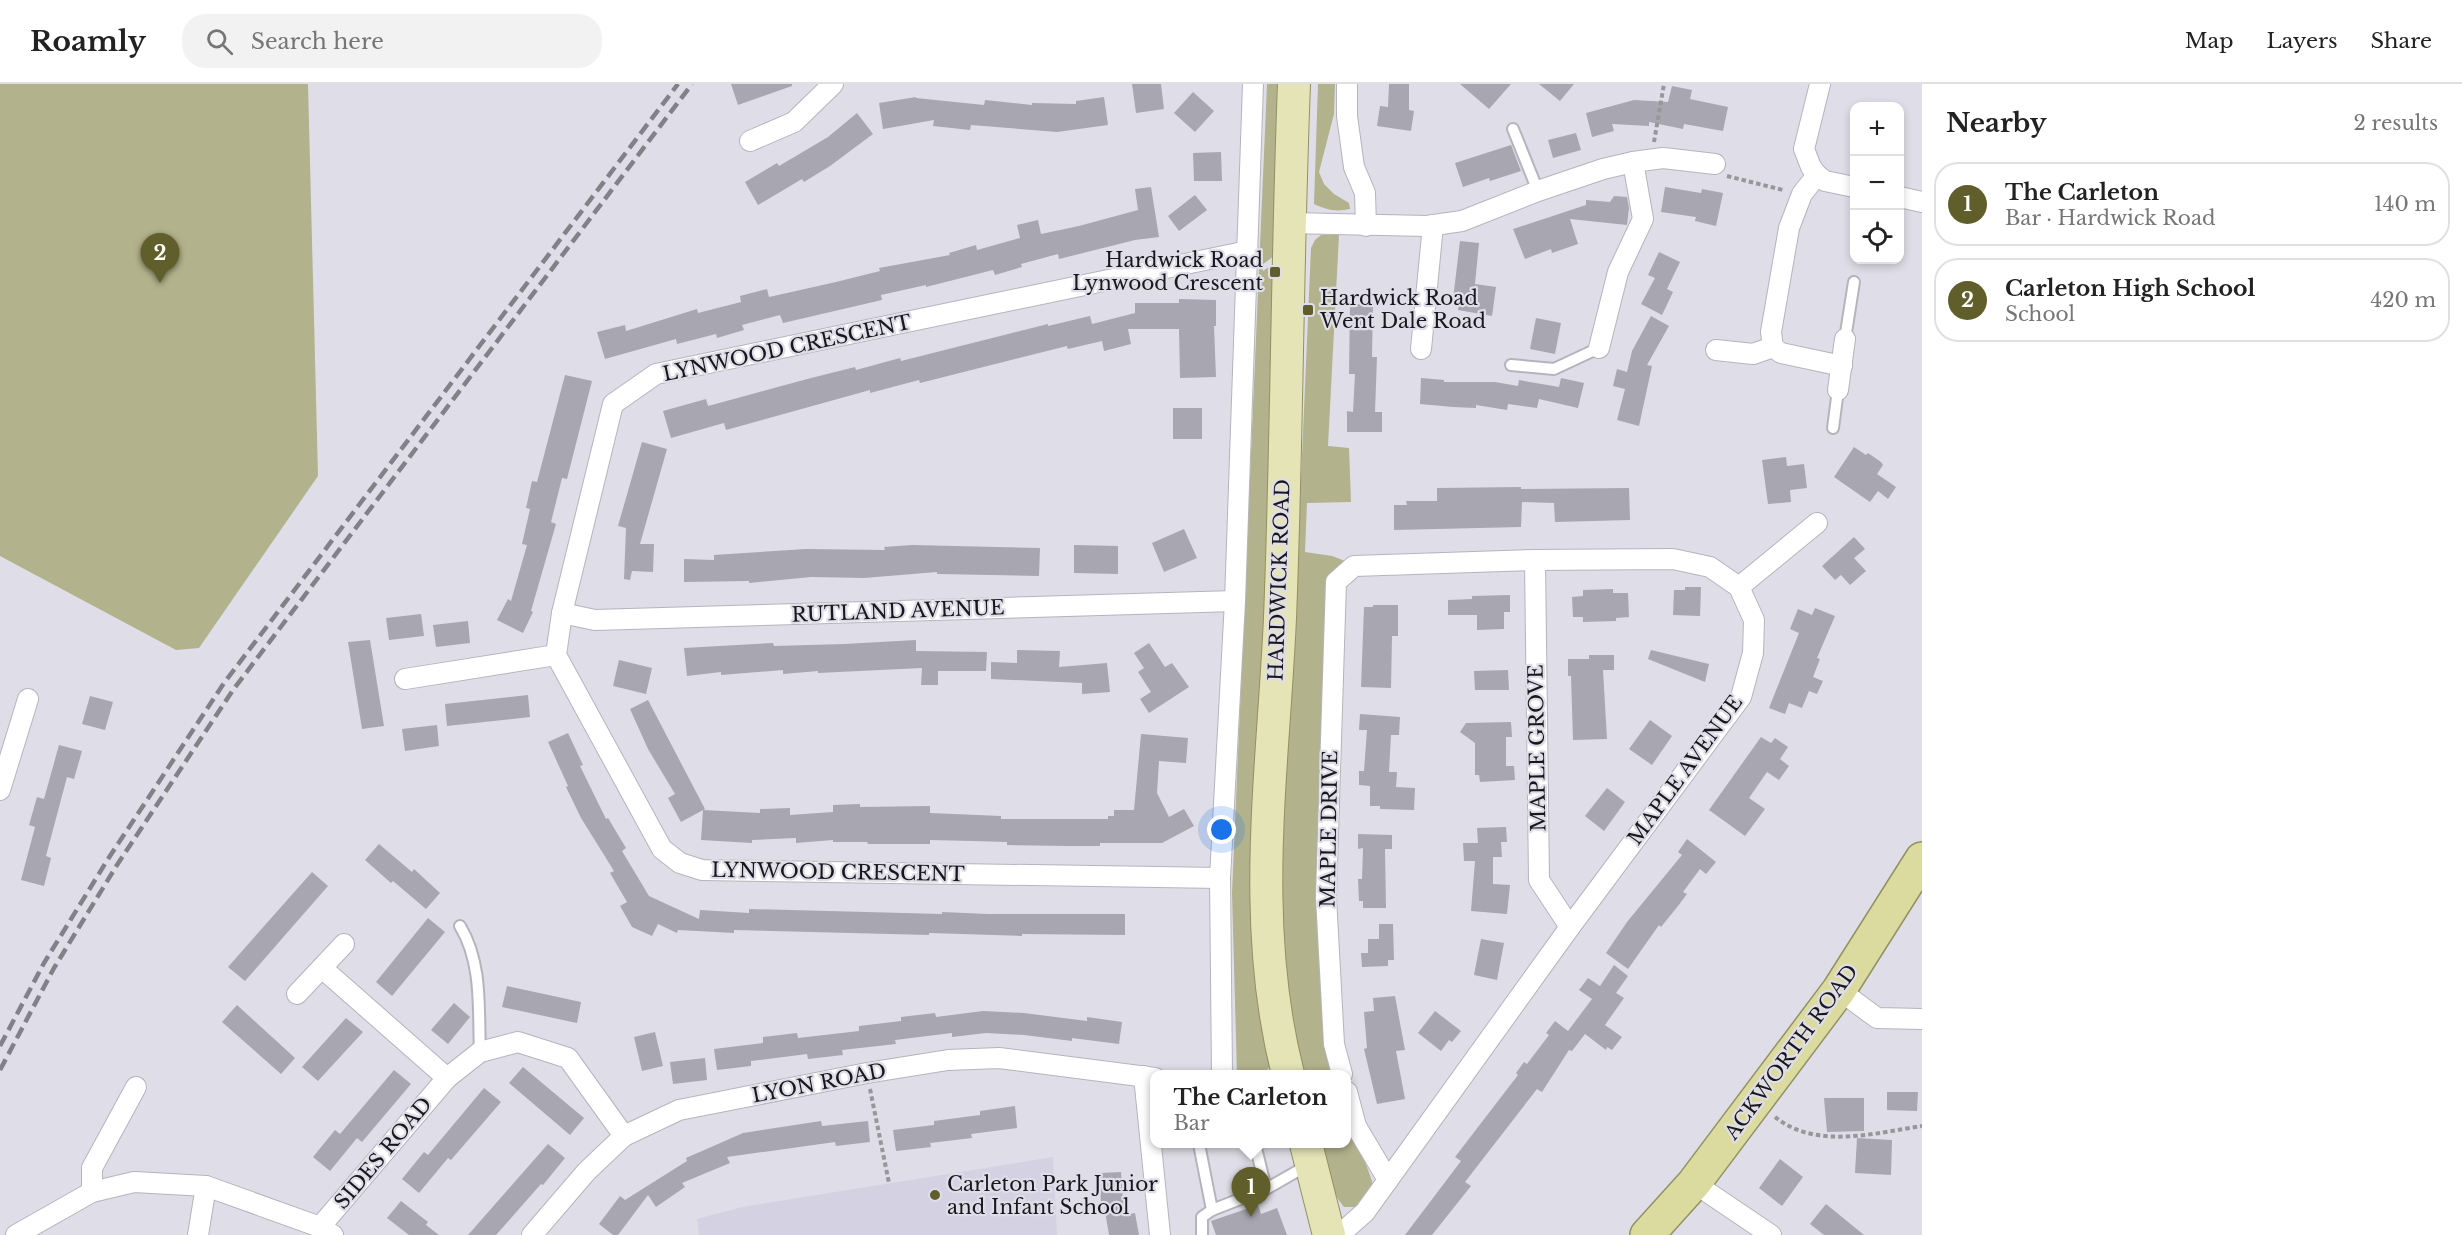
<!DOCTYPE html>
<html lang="en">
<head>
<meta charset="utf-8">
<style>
  body { margin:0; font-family:"Libre Baskerville",serif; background:#f2f2f2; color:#222 }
  .controls { position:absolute; right:18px; top:18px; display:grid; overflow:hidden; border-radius:12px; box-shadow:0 3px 9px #0003 }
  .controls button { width:54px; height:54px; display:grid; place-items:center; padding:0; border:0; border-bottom:2px solid #e0e0e0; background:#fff; color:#222; font:30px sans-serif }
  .you { position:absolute; left:1222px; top:746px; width:21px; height:21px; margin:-15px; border:4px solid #fff; border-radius:50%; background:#1a73e8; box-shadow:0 0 0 9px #1a73e833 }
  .badge { display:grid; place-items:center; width:39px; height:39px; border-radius:50%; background:#605f2c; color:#fff; font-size:20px; font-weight:700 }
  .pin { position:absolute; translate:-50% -50px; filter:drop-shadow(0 2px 3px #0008) }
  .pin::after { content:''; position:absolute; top:32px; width:21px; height:18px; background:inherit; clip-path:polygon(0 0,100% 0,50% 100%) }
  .popup { position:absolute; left:1150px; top:986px; width:201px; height:78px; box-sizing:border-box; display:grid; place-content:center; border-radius:12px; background:#fff; filter:drop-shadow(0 2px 4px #0005); font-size:20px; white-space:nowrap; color:#767676 }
  .popup b { font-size:22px; color:#222 }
  .popup::after { content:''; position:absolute; left:50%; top:100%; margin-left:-12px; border:12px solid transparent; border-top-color:#fff }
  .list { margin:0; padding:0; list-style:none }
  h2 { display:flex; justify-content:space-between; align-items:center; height:78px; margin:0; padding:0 24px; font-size:26px }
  h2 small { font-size:20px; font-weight:400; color:#767676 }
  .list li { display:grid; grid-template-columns:39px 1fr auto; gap:18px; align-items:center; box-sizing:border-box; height:84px; margin:0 12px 12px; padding:0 12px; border:2px solid #e0e0e0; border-radius:24px }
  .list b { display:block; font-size:22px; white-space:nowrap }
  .list p { margin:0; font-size:20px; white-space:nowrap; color:#767676 }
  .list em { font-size:20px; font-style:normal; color:#767676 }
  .icon { flex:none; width:33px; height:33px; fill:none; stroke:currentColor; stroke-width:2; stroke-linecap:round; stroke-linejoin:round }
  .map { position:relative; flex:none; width:1922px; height:1151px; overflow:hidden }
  header { display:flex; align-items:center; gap:36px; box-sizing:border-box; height:84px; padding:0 30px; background:#fff; border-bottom:2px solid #e0e0e0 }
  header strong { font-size:28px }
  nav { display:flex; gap:33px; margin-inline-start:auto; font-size:21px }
  .search { width:420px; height:54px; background:#f2f2f2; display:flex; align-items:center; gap:15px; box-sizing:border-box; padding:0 21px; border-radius:24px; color:#767676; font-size:22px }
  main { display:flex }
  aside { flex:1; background:#fff }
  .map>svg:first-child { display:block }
</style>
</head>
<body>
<header>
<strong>Roamly</strong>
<div class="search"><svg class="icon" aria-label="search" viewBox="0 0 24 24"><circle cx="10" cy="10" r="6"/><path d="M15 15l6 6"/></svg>Search here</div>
<nav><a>Map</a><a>Layers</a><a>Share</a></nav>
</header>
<main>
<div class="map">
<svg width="1922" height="1151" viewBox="0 0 1922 1151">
  <rect width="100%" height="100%" fill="#dfdee8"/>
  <polygon fill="#d3d1e2" points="1053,1073 1057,1151 699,1151 697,1135 742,1123"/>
  <g fill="#b2b28c">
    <polygon points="0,0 308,0 318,392 199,564 176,566 0,472"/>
    <polygon points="1267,0 1287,0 1274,172 1262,181 1263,187 1276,178 1273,976 1265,990 1237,990 1232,809"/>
    <path d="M1318,0H1335L1334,30L1319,88L1324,100L1334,110L1349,119L1350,125C1336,128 1327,126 1314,120Z"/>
    <polygon points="1321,151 1339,151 1328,362 1349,364 1351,418 1307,419 1305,468 1332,472 1345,477 1329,500 1336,990 1303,990 1290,938 1278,831 1281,714 1298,465 1311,164 1315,156"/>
    <polygon points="1347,1028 1372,1097 1372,1109 1357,1123 1344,1123 1338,1115 1332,1101 1322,1060 1347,1060"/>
  </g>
  <g fill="#a8a6b0">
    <polygon points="731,0 792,0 792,2 738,21"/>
    <polygon points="1132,0 1161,0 1164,25 1136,29"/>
    <polygon points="1389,0 1409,0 1409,26 1414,27 1411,47 1377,42 1380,22 1388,23"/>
    <polygon points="1460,0 1511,0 1489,25"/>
    <polygon points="1539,0 1574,0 1560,17"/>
    <polygon points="1672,2 1692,6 1690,15 1728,23 1723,47 1684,40 1683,45 1649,38 1649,42 1612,40 1614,47 1592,53 1586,29 1634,16 1668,18"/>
    <polygon points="1193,8 1214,27 1195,48 1174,29"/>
    <polygon points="916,13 916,14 984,21 985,16 1032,21 1032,19 1076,20 1076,17 1104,13 1108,41 1057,48 971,41 970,46 933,42 934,36 883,45 879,19"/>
    <polygon points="857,29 873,50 830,82 804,98 802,95 758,121 745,98 777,79 779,82 828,53"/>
    <polygon points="1576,49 1581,66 1553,74 1548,56"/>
    <polygon points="1511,61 1521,87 1490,97 1489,94 1463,103 1455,79"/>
    <polygon points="1221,68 1222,97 1194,97 1193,69"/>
    <polygon points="1151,103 1159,153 1135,156 1059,175 1058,170 1021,180 1022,183 995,191 993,186 926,203 926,201 881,211 882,216 783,239 780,231 742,241 744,246 717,254 716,250 677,260 676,255 605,275 597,248 625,241 626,247 697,225 698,229 741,218 740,212 767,205 769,213 836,198 880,187 879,184 950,171 949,169 976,161 977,166 1020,154 1017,141 1038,136 1041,150 1079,142 1138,126 1135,105"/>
    <polygon points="1665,103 1701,109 1702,105 1723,109 1716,142 1695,137 1696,133 1661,128"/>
    <polygon points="1195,111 1207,126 1179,147 1168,132"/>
    <polygon points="1614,112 1627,113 1629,124 1627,141 1570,135 1578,160 1552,169 1551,165 1525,175 1513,145 1586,121 1586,116 1610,118"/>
    <polygon points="1460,157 1479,159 1475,200 1496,203 1492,232 1458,226 1459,216 1453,215"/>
    <polygon points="1659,168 1680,178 1667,205 1673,208 1662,231 1641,220 1655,194 1648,191"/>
    <polygon points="1179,215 1216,216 1216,242 1214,242 1216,293 1180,294 1179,245 1128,245 1131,260 1104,267 1102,257 1068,265 1067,262 920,299 919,296 870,309 870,306 726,346 724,339 671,354 663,327 706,315 708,322 811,294 855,283 856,286 900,274 901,277 1048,240 1048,242 1090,232 1092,240 1135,229 1135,219 1179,219"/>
    <polygon points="1350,220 1373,220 1372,273 1377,273 1375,328 1382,328 1382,348 1347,348 1347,327 1353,328 1355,290 1349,290"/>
    <polygon points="1651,232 1669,242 1647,281 1652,282 1639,342 1617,336 1625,305 1613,302 1617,285 1627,288 1632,267"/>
    <polygon points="1536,234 1561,239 1555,270 1530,265"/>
    <polygon points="565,291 592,297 567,395 562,394 551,438 556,440 531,527 533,528 523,549 497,536 508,515 511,517 527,461 522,460 530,425 526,424 532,397 537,398"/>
    <polygon points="1421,294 1444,296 1444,298 1495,298 1518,302 1519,296 1559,303 1561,294 1584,299 1578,324 1539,315 1537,324 1508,320 1507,326 1476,321 1476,324 1453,323 1420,320"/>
    <rect x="1173" y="324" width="29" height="31"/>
    <polygon points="642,358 667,365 640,460 654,460 653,488 632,487 630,496 624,495 626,444 618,442"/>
    <polygon points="1854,363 1866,371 1868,369 1881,378 1883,381 1877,390 1896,403 1888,415 1878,407 1870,418 1834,393"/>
    <polygon points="1786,373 1787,382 1804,380 1807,404 1790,406 1791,418 1768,420 1762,376"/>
    <polygon points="1521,403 1521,405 1629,404 1630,436 1555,438 1554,419 1522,418 1521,443 1394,446 1394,421 1407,421 1406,417 1437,417 1437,404"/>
    <polygon points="1184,445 1197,474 1164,488 1152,459"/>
    <polygon points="1854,453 1865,465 1854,474 1866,487 1850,501 1841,491 1835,496 1822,482"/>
    <polygon points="912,461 1040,464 1039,492 937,490 937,488 864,494 811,493 749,499 749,497 684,498 684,475 714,476 714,471 806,465 885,466 884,463"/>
    <polygon points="1074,461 1118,462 1118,490 1074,489"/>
    <polygon points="1685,503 1701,503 1700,532 1673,531 1674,506 1685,506"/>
    <polygon points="1613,505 1613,509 1628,509 1629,533 1616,534 1616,537 1583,538 1583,533 1573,533 1572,513 1583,512 1583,506"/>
    <polygon points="1510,511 1510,528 1504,528 1504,545 1477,546 1477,531 1448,531 1448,516 1472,515 1472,512"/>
    <polygon points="1373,521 1398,521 1398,552 1392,552 1391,604 1361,603 1364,523 1373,523"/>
    <polygon points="1815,524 1835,532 1817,574 1820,575 1813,593 1823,597 1817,610 1809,607 1802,624 1789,619 1785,630 1769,624 1799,549 1790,545 1798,525 1812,531"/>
    <polygon points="421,530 424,552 389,556 386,534"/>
    <polygon points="468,537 470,559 436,563 433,541"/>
    <polygon points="370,556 384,642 362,645 348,558"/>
    <polygon points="916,556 916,567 987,568 986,587 938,587 938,601 921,601 922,584 818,589 818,587 783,590 783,586 721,591 721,588 687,592 684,564 773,559 774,562 844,560"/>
    <polygon points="1149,559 1165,583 1172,579 1189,603 1149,629 1140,615 1151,608 1138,588 1144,584 1134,569"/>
    <polygon points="1017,566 1060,567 1059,583 1107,579 1110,608 1082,610 1082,599 991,595 991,578 1017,579"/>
    <polygon points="1651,566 1709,580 1705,598 1648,575"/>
    <polygon points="1589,571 1614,571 1614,586 1603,586 1607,655 1573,656 1571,592 1568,592 1568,575 1589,575"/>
    <polygon points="619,576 652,584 646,610 613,602"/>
    <polygon points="1508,586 1509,606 1475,606 1474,587"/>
    <polygon points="528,611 530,633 447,642 445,620"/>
    <polygon points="90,612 113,618 105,646 82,640"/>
    <polygon points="648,616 705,725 681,738 668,714 675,710 648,665 630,625"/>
    <polygon points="1360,630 1400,633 1399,651 1391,651 1389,688 1397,688 1396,703 1415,704 1414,726 1380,725 1380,722 1370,722 1370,702 1359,701 1359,687 1364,687 1367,646 1359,646"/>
    <polygon points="1650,636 1672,652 1652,681 1629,665"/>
    <polygon points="1511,638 1512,653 1506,653 1506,682 1514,682 1515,696 1480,698 1479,691 1475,691 1475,659 1460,648 1466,639"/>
    <polygon points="437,641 439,662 405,667 402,645"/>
    <polygon points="568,649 583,681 580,682 606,735 608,734 626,764 622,767 649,812 699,835 700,826 749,829 749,825 942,830 942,828 988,830 1125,830 1125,851 1022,850 1022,852 929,849 929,851 734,846 734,849 678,846 677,849 658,840 652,852 632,843 620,822 627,818 610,789 614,787 581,734 566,703 568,702 548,658"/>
    <polygon points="1141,650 1188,654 1186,679 1159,677 1157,709 1169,733 1184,725 1194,742 1162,759 1100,759 1100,762 1068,762 1007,761 1007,758 972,757 930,756 930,760 868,760 867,758 833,758 833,756 796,759 796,754 752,756 752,759 701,756 703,726 760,729 760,725 790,724 790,731 833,728 833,721 860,720 860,723 930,722 930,729 1001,732 1001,735 1108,735 1108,732 1114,732 1114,726 1134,726"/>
    <polygon points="1761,653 1771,659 1775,654 1788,663 1780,675 1789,682 1779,696 1767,688 1749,714 1765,725 1745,752 1709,726"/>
    <polygon points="59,661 82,667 74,695 67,693 46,772 51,774 44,802 21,796 35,743 29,741 37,713 44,715"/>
    <polygon points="1607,704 1625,718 1604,747 1585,732"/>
    <polygon points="1506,743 1507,758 1501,758 1502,773 1493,773 1493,800 1510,801 1507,830 1471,827 1475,777 1464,777 1463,759 1478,759 1477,744"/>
    <polygon points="1358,750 1392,751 1392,765 1385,765 1386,824 1363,824 1363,817 1359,817 1358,795 1362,795 1363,764 1358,765"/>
    <polygon points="1687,755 1716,778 1706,790 1700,785 1683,808 1687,810 1678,822 1661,843 1659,841 1628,885 1606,869 1627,838 1682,771 1678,768"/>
    <polygon points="379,760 412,788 414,785 440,809 426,825 393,797 391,799 365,776"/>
    <polygon points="312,788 328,802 245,897 228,883"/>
    <polygon points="428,834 445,848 392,912 376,898"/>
    <polygon points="1379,840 1393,840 1394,876 1388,876 1388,882 1362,883 1361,869 1368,869 1368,855 1379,855"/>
    <polygon points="1481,855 1504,859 1497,896 1474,891"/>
    <polygon points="1614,881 1628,892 1616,909 1624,914 1605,941 1622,953 1612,966 1607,963 1606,966 1585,950 1572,967 1569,966 1542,1008 1537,1005 1465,1098 1471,1102 1432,1151 1405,1151 1461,1077 1455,1073 1518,991 1516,989 1524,978 1527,980 1549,951 1546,949 1555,937 1568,947 1592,915 1579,906 1588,894 1600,902"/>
    <polygon points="507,902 581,918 577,939 502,923"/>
    <polygon points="1395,912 1405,966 1396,967 1405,1015 1377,1020 1364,965 1367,964 1364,928 1374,927 1373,914"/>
    <polygon points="454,919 470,933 448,960 431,946"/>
    <polygon points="237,921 295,974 281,990 222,938"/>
    <polygon points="983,927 1024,929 1087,937 1087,933 1122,938 1119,960 1072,954 1072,957 1024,951 986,949 952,953 952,949 895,956 896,960 842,966 843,971 808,975 807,970 751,977 751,982 717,986 714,965 763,959 763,953 797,949 798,954 859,947 859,942 901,937 901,933 935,929 936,933"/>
    <polygon points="1435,927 1461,947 1452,958 1449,956 1441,967 1418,949"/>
    <polygon points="346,934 363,948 318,997 302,983"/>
    <polygon points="655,948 663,982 642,987 634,953"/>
    <polygon points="705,974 707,996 673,1000 670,978"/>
    <polygon points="523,983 584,1034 570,1051 509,999"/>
    <polygon points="394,986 411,1000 362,1058 357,1054 330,1087 313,1073 335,1046 340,1050"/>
    <polygon points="484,1004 501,1018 451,1076 448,1074 419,1109 402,1095 424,1068 428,1071"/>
    <polygon points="1887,1008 1918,1008 1917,1027 1887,1026"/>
    <polygon points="1824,1014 1864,1014 1864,1047 1827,1048"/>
    <polygon points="1015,1022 1017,1044 971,1050 972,1054 930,1059 931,1063 896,1067 893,1046 934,1041 934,1037 980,1031 980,1027"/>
    <polygon points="821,1037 822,1042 868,1037 870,1058 836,1062 835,1058 727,1073 730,1079 682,1099 685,1103 656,1123 648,1111 618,1151 613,1151 599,1140 620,1112 625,1116 687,1077 686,1074 743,1049"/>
    <polygon points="1857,1054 1892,1056 1891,1091 1855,1089"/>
    <polygon points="548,1060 565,1074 543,1101 541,1100 496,1151 468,1151"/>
    <polygon points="1780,1075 1803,1093 1782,1122 1759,1104"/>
    <polygon points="1121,1088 1124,1131 1135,1129 1139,1151 1109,1151 1104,1121 1101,1121 1100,1089"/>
    <polygon points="401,1117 428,1138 426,1141 439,1151 409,1151 387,1134"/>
    <polygon points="1826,1120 1864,1151 1824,1151 1810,1140"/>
    <polygon points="1258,1121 1261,1130 1277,1124 1287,1151 1216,1151 1211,1137"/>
  </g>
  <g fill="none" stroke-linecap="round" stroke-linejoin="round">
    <g stroke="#b5b4bd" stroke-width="14">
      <g id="service">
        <polyline points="1513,45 1538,107"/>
        <polyline points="1845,255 1854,198"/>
        <polyline points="1511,281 1554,285 1599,264"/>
        <polyline points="1833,344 1838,306"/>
        <path d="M460,842C483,880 478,926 480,968"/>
        <polyline points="1199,1060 1212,1126 1266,1105 1308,1081"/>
        <polyline points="1255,1060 1266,1105"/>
        <polyline points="1202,1151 1202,1133 1212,1126"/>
      </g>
    </g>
    <g stroke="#b5b4bd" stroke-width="22">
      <g id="minor">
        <polyline points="1347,0 1347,32 1354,83 1365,109 1366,142"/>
        <polyline points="1820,0 1804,65 1811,83 1817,91 1825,97 1854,103"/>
        <polyline points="750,57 794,38 833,0"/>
        <polyline points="1817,91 1802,110 1789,144 1771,248 1773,263 1781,269 1842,282"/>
        <polyline points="1900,113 1922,118"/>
        <polyline points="1288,139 1427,142 1462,137 1538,107 1603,85 1633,78 1663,74 1715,80"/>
        <polyline points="1599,264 1618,188 1643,135 1633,78"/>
        <polyline points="1421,265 1433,141"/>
        <polyline points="1716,266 1753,270 1773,263"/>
        <polyline points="1838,306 1845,255"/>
        <polyline points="1535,476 1539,796 1570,843"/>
        <polyline points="1739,503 1817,439"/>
        <polyline points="562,529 595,536 1235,517"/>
        <polyline points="405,595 556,571"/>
        <polyline points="0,706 28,615"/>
        <polyline points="1220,794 702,786 680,779 662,765 556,571 562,529 613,320 656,290 1248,167"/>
        <polyline points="322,884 447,994"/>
        <polyline points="1839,906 1877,934 1922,935"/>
        <polyline points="297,910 344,860"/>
        <polyline points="1222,990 1220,794 1235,517 1253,0"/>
        <polyline points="1144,992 1160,1151"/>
        <polyline points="1347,1008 1356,1042 1388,1096"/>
        <polyline points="1694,1099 1771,1151"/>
        <polyline points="92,1108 92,1084 136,1003"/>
        <polyline points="320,1143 447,994 480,968 518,958 568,974 624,1052"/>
        <polyline points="16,1151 92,1108 134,1098 206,1102 320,1143 333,1151"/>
        <polyline points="198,1151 206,1102"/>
        <polyline points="532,1151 587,1087 624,1052 679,1026 867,989 948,976 999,974 1155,994"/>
        <polyline points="1333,1151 1347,1144 1365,1128 1570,843 1741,613 1753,569 1754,536 1739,503 1710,483 1673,475 1535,476 1354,482 1336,498 1326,813 1334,960 1342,990"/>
      </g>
    </g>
    <g stroke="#929161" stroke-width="34">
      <g id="primary">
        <path d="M1288,990C1249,838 1273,687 1280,534C1287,356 1287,178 1294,0"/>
        <polyline points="1306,1060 1329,1151"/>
      </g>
    </g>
    <g stroke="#929161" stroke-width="36">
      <polyline id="trunk" points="1647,1151 1694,1099 1839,906 1922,775"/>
    </g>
    <g stroke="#97969e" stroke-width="4" stroke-dasharray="4.5 3" stroke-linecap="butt">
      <polyline points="1654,58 1664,0"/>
      <polyline points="1727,92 1783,106"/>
      <polyline points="870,1005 889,1099"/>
      <path d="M1775,1033C1816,1066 1875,1049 1922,1042"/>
    </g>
    <use href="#service" stroke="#fff" stroke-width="10"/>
    <use href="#minor" stroke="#fff" stroke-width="20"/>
    <use href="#primary" stroke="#e5e4b7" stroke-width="32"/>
    <use href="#trunk" stroke="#dcdb9f" stroke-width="33"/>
    <g stroke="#828188" stroke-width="4.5" stroke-dasharray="12 6" stroke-linecap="butt">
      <polyline points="0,962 44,879 108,775 224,599 678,0"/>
      <polyline points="0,986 54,884 117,781 233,606 692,0"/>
    </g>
  </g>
  <g fill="#605f2c" stroke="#dfdee8" stroke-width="2">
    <rect x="1269" y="182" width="12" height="12" rx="3"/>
    <rect x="1302" y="220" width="12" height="12" rx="3"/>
    <circle cx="935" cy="1111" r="6"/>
  </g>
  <g text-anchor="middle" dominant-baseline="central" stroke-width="4.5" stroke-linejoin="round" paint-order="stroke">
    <g font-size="20" fill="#18171b" stroke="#dfdee8" text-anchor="start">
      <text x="1263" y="176" text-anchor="end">Hardwick Road<tspan x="1263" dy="23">Lynwood Crescent</tspan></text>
      <text x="1320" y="214">Hardwick Road<tspan x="1320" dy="23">Went Dale Road</tspan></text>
      <text x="947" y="1100">Carleton Park Junior<tspan x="947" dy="23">and Infant School</tspan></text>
    </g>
    <g font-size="20" fill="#18171b" stroke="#dfdee8">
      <text transform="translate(787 264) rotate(-12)">LYNWOOD CRESCENT</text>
      <text transform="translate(1279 496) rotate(-88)">HARDWICK ROAD</text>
      <text transform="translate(898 527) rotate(-2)">RUTLAND AVENUE</text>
      <text transform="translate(1537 664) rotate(-91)">MAPLE GROVE</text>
      <text transform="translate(1685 686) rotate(-54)">MAPLE AVENUE</text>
      <text transform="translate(1329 745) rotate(-89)">MAPLE DRIVE</text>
      <text transform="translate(838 788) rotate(1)">LYNWOOD CRESCENT</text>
      <text transform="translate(1791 968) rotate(-54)">ACKWORTH ROAD</text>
      <text transform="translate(819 999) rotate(-11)">LYON ROAD</text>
      <text transform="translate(383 1069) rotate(-50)">SIDES ROAD</text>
    </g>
  </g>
</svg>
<div class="controls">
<button>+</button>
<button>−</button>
<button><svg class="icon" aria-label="locate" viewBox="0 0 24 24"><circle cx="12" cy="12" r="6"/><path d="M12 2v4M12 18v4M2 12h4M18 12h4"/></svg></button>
</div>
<div class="you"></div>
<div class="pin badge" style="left:1251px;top:1133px">1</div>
<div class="popup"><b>The Carleton</b>Bar</div>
<div class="pin badge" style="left:160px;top:199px">2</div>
</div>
<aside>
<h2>Nearby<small>2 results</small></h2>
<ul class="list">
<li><span class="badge">1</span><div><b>The Carleton</b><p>Bar · Hardwick Road</p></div><em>140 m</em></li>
<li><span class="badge">2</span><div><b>Carleton High School</b><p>School</p></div><em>420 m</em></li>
</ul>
</aside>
</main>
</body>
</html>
